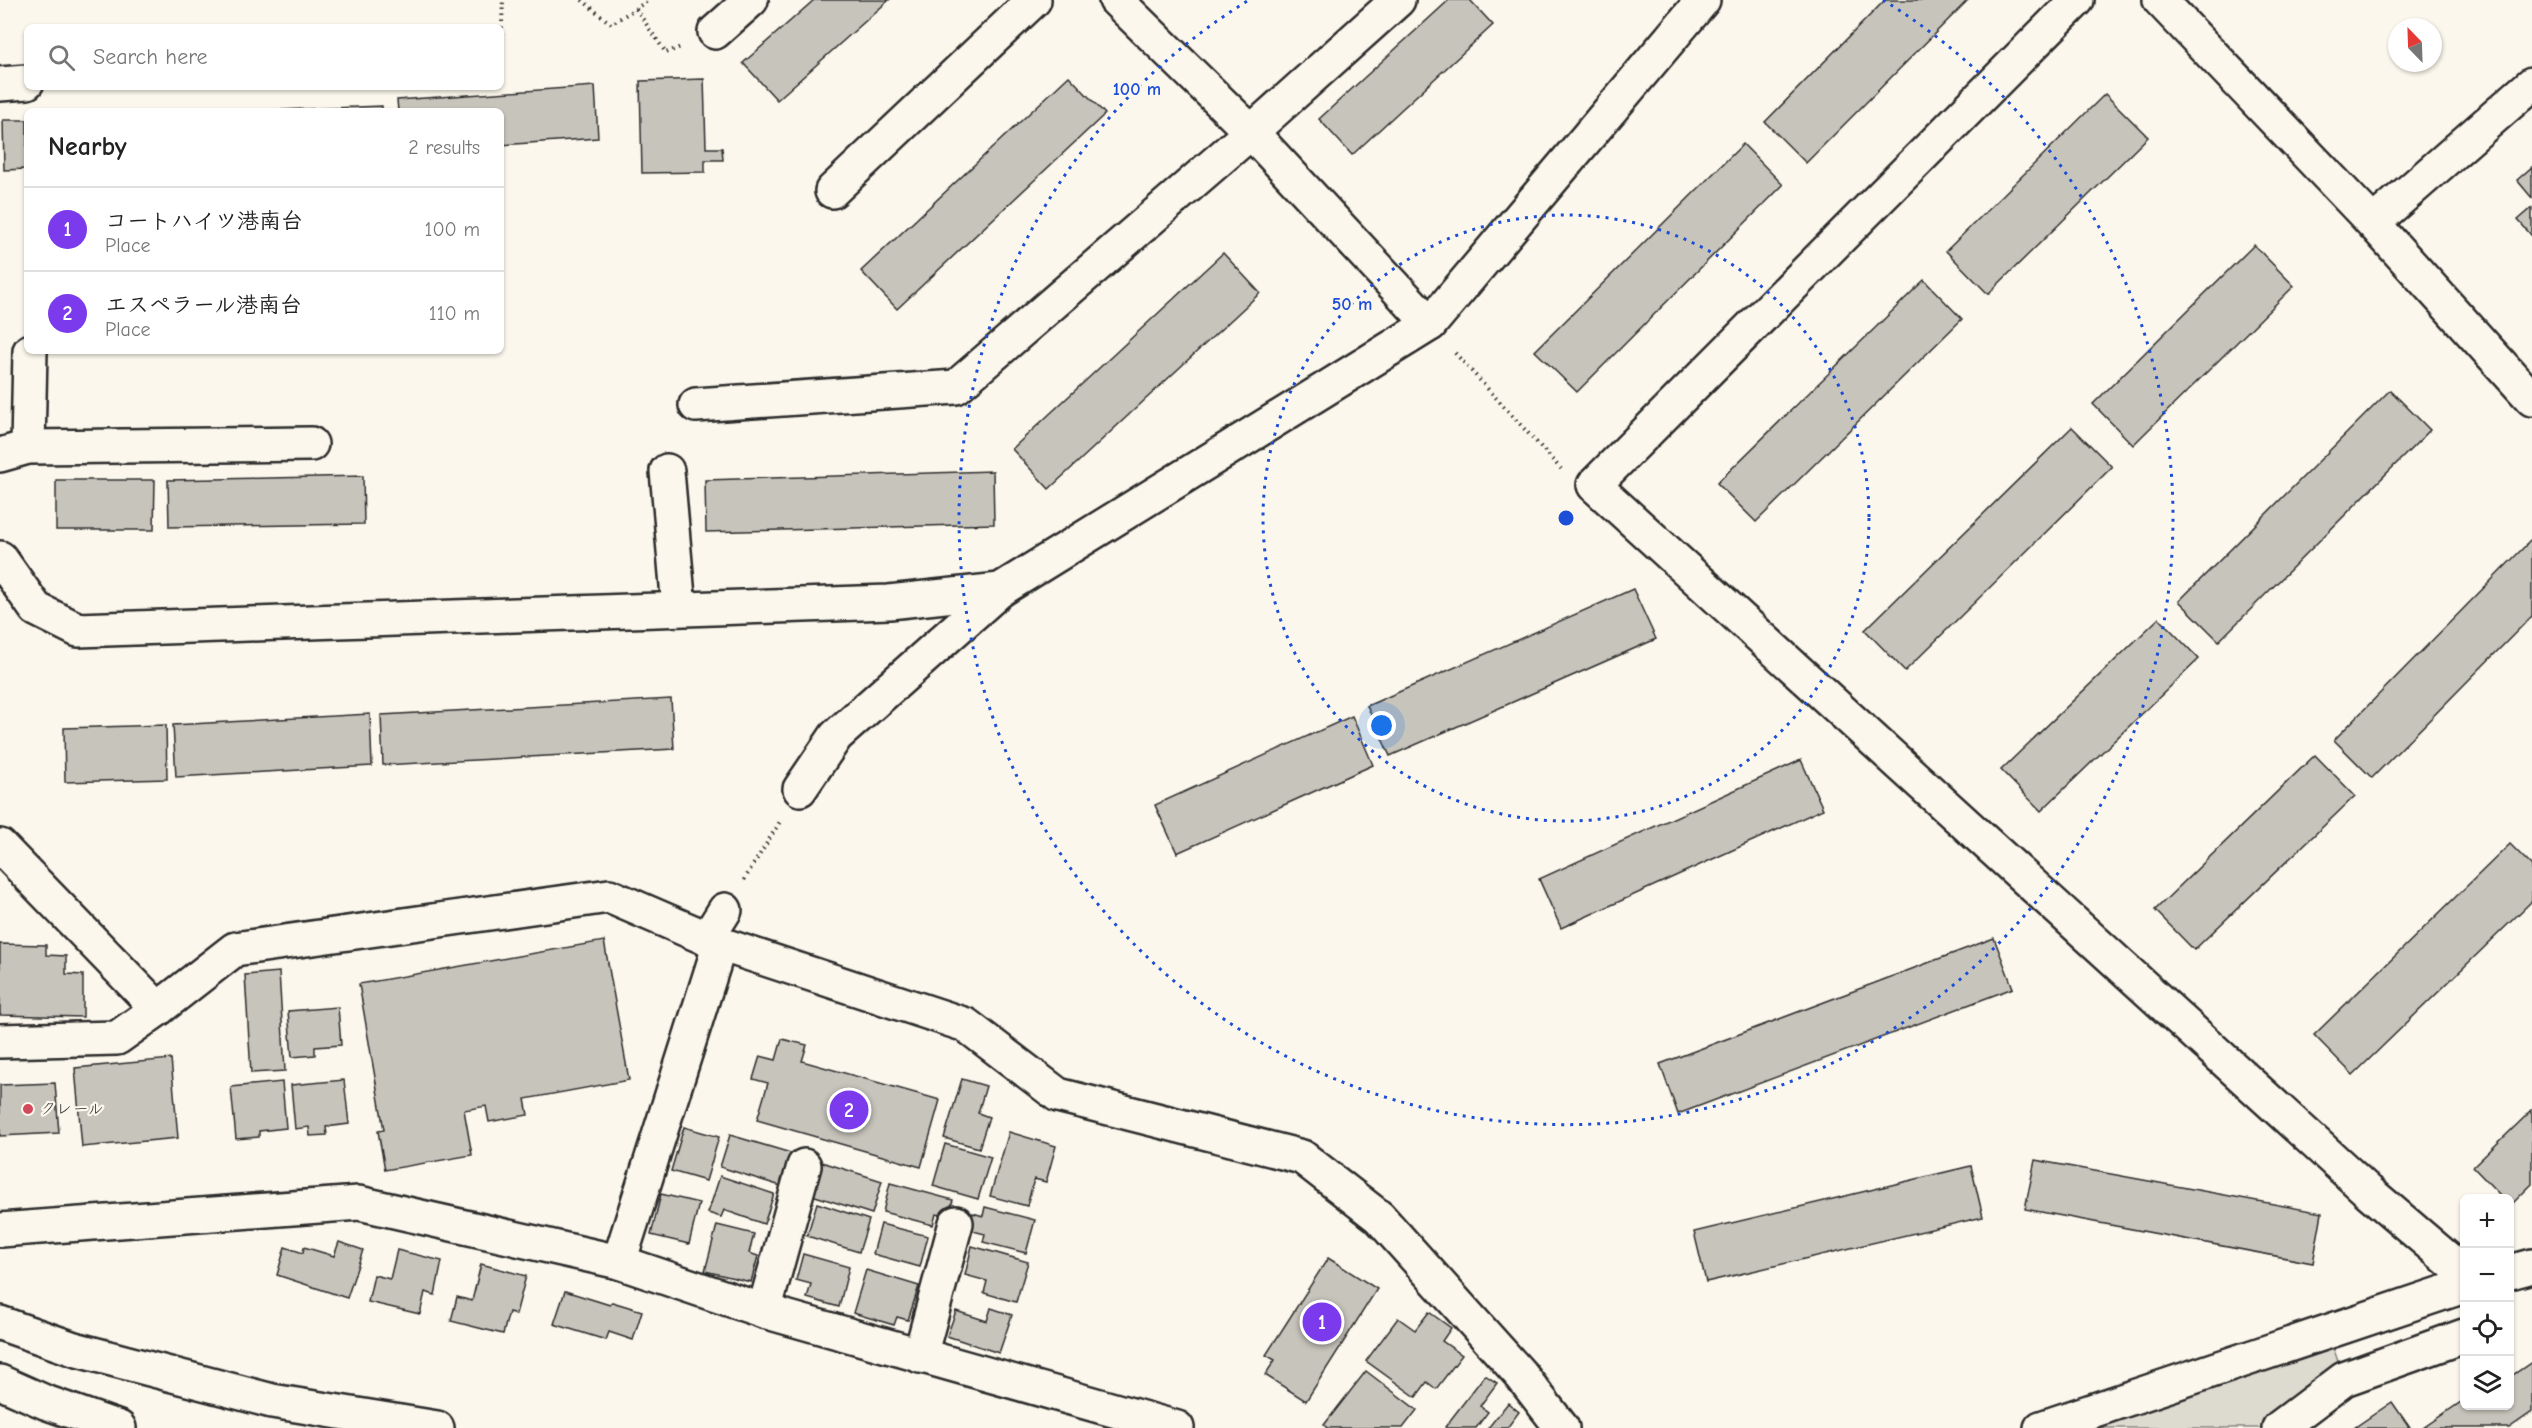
<!DOCTYPE html>
<html lang="en">
<head>
<meta charset="utf-8">
<style>
  body { margin:0; font-family:"Comic Neue","Klee One",sans-serif; background:#f6f6f6; color:#222 }
  .controls { position:absolute; right:18px; bottom:18px; display:grid; overflow:hidden; border-radius:9px; box-shadow:0 2px 4px #0004 }
  .controls button { width:54px; height:54px; display:grid; place-items:center; padding:0; border:0; border-bottom:2px solid #e0e0e0; background:#fff; color:#222; font:30px sans-serif }
  .compass { position:absolute; left:2388px; top:18px; width:54px; height:54px; border-radius:50%; background:#fff; box-shadow:0 2px 4px #0004; rotate:337deg }
  .you { position:absolute; left:1382px; top:726px; width:21px; height:21px; margin:-15px; border:4px solid #fff; border-radius:50%; background:#1a73e8; box-shadow:0 0 0 9px #1a73e833 }
  .badge { display:grid; place-items:center; width:39px; height:39px; border-radius:50%; background:#7c3aed; color:#fff; font-size:20px; font-weight:700 }
  .pin { position:absolute; translate:-50% -50%; border:3px solid #fff; box-shadow:0 2px 6px #0006 }
  .list { margin:0; padding:0; list-style:none }
  h2 { display:flex; justify-content:space-between; align-items:center; height:78px; margin:0; padding:0 24px; font-size:26px }
  h2 small { font-size:20px; font-weight:400; color:#767676 }
  .list li { display:grid; grid-template-columns:39px 1fr auto; gap:18px; align-items:center; box-sizing:border-box; height:84px; padding:0 24px; border-top:2px solid #e0e0e0 }
  .list b { display:block; font-size:22px; white-space:nowrap }
  .list p { margin:0; font-size:20px; white-space:nowrap; color:#767676 }
  .list em { font-size:20px; font-style:normal; color:#767676 }
  .icon { flex:none; width:33px; height:33px; fill:none; stroke:currentColor; stroke-width:2; stroke-linecap:round; stroke-linejoin:round }
  .map { position:relative; flex:none; width:2532px; height:1428px; overflow:hidden }
  .search { position:absolute; background:#fff; box-shadow:0 2px 4px #0004; left:24px; top:24px; width:480px; height:66px; display:flex; align-items:center; gap:15px; box-sizing:border-box; padding:0 21px; border-radius:9px; color:#767676; font-size:22px }
  .panel { position:absolute; background:#fff; box-shadow:0 2px 4px #0004; left:24px; top:108px; width:480px; height:246px; border-radius:9px }
  .map>svg:first-child { display:block }
</style>
</head>
<body>
<div class="map">
<svg width="2532" height="1428" viewBox="0 0 2532 1428">
  <rect width="100%" height="100%" fill="#fbf7ec"/>
  <filter id="ink" filterUnits="userSpaceOnUse"><feTurbulence type="fractalNoise" baseFrequency=".0167" numOctaves="2"/><feDisplacementMap in="SourceGraphic" scale="12" xChannelSelector="R" yChannelSelector="G"/><feConvolveMatrix kernelMatrix="1 2 1 2 8 2 1 2 1" color-interpolation-filters="sRGB"/></filter>
  <g filter="url(#ink)">
    <polygon fill="#dddad0" stroke="#84827e" stroke-width="1.5" points="2328,1332 2344,1379 2279,1428 2042,1428"/>
    <g fill="#c7c4bc" stroke="#2b2b2b" stroke-width="1.5">
      <polygon points="814,0 889,0 777,100 743,63"/>
      <polygon points="1449,0 1470,0 1493,25 1352,155 1319,119"/>
      <polygon points="1885,0 1968,0 1806,163 1765,122"/>
      <polygon points="1069,76 1105,114 897,309 861,271"/>
      <polygon points="704,79 706,148 722,148 723,160 705,160 705,172 642,173 640,81"/>
      <polygon points="595,86 598,138 501,145 501,111 398,111 397,100"/>
      <polygon points="2105,94 2148,137 1988,294 1946,251"/>
      <polygon points="382,106 382,111 255,111"/>
      <polygon points="3,120 27,120 27,169 4,170"/>
      <polygon points="1743,144 1783,185 1577,392 1535,351"/>
      <polygon points="2532,167 2532,198 2517,180"/>
      <polygon points="2532,208 2532,236 2518,220"/>
      <polygon points="2254,245 2294,286 2133,445 2093,404"/>
      <polygon points="1223,253 1260,293 1049,489 1012,449"/>
      <polygon points="1924,280 1962,319 1756,522 1717,483"/>
      <polygon points="2390,390 2430,430 2219,641 2179,601"/>
      <polygon points="2072,427 2112,467 1905,671 1865,630"/>
      <polygon points="993,471 994,524 706,532 705,480"/>
      <polygon points="363,476 364,524 169,527 168,480"/>
      <polygon points="56,480 155,480 154,530 56,530"/>
      <polygon points="2532,539 2532,616 2372,778 2334,740"/>
      <polygon points="1633,589 1656,639 1390,756 1367,706"/>
      <polygon points="2159,618 2199,659 2041,811 2001,770"/>
      <polygon points="671,699 674,749 383,765 381,715"/>
      <polygon points="370,714 372,766 176,777 173,725"/>
      <polygon points="1352,716 1373,765 1177,853 1155,805"/>
      <polygon points="166,725 167,779 65,782 64,728"/>
      <polygon points="2315,755 2355,796 2194,950 2155,910"/>
      <polygon points="1801,760 1823,809 1561,928 1539,879"/>
      <polygon points="2510,844 2532,866 2532,901 2353,1075 2314,1035"/>
      <polygon points="1994,938 2013,988 1678,1114 1660,1064"/>
      <polygon points="604,941 629,1080 525,1099 528,1115 489,1122 486,1106 464,1110 472,1155 385,1170 378,1131 384,1130 359,984"/>
      <polygon points="0,944 46,945 46,955 66,956 66,974 83,975 83,1017 0,1015"/>
      <polygon points="279,972 285,1071 251,1073 245,975"/>
      <polygon points="338,1007 341,1045 315,1047 315,1055 292,1057 288,1011"/>
      <polygon points="782,1039 807,1045 802,1061 940,1100 921,1167 757,1120 768,1083 753,1079 760,1056 776,1060"/>
      <polygon points="171,1059 178,1138 82,1147 75,1068"/>
      <polygon points="962,1079 986,1086 978,1113 989,1117 979,1148 944,1138"/>
      <polygon points="344,1080 349,1124 326,1127 327,1135 310,1136 309,1127 295,1129 291,1085"/>
      <polygon points="282,1082 286,1128 259,1131 259,1137 236,1139 231,1087"/>
      <polygon points="55,1083 59,1133 0,1136 0,1085"/>
      <polygon points="2532,1110 2532,1184 2510,1206 2510,1198 2503,1198 2473,1167"/>
      <polygon points="684,1127 719,1137 706,1181 671,1171"/>
      <polygon points="1009,1132 1056,1146 1046,1182 1034,1179 1027,1206 990,1196"/>
      <polygon points="730,1135 791,1153 781,1186 720,1167"/>
      <polygon points="945,1144 991,1157 978,1199 933,1186"/>
      <polygon points="2035,1160 2322,1213 2313,1263 2025,1209"/>
      <polygon points="822,1162 882,1181 872,1214 812,1195"/>
      <polygon points="1971,1166 1983,1217 1706,1282 1694,1232"/>
      <polygon points="720,1176 774,1194 764,1224 724,1210 721,1217 708,1213"/>
      <polygon points="890,1183 953,1200 948,1217 936,1214 933,1225 883,1212"/>
      <polygon points="661,1194 699,1203 689,1244 651,1235"/>
      <polygon points="817,1203 869,1220 859,1252 807,1236"/>
      <polygon points="985,1207 1035,1220 1026,1253 983,1242 985,1234 969,1230 973,1213 983,1216"/>
      <polygon points="881,1224 928,1236 920,1267 873,1254"/>
      <polygon points="717,1225 754,1234 749,1253 758,1256 751,1282 705,1271"/>
      <polygon points="339,1242 363,1250 347,1298 277,1275 285,1247 303,1253 304,1247 334,1256"/>
      <polygon points="972,1246 1028,1262 1016,1302 984,1293 987,1281 965,1275"/>
      <polygon points="397,1250 442,1261 435,1295 425,1292 420,1314 368,1302 374,1275 390,1279"/>
      <polygon points="803,1254 849,1267 839,1307 807,1298 811,1284 796,1280"/>
      <polygon points="1328,1258 1377,1289 1306,1401 1265,1375 1275,1360 1266,1355"/>
      <polygon points="481,1264 526,1276 516,1314 509,1312 503,1334 451,1321 457,1297 472,1301"/>
      <polygon points="866,1270 919,1286 908,1320 897,1317 894,1325 853,1313"/>
      <polygon points="565,1291 610,1305 612,1302 642,1311 633,1340 609,1332 606,1340 554,1324"/>
      <polygon points="991,1308 1012,1315 999,1353 947,1336 956,1311 987,1321"/>
      <polygon points="1429,1312 1451,1328 1442,1341 1462,1355 1436,1389 1427,1382 1416,1397 1366,1361 1398,1318 1415,1330"/>
      <polygon points="2532,1362 2532,1412 2509,1428 2423,1428 2464,1400 2464,1406 2510,1406 2510,1377"/>
      <polygon points="1366,1371 1417,1410 1403,1428 1327,1428 1324,1425"/>
      <polygon points="1485,1375 1497,1383 1480,1406 1488,1412 1476,1428 1447,1428 1445,1427"/>
      <polygon points="2392,1402 2410,1428 2354,1428"/>
      <polygon points="1508,1403 1519,1412 1507,1428 1488,1428"/>
    </g>
    <g fill="none" stroke-linecap="round" stroke-linejoin="round">
      <g stroke="#2b2b2b" stroke-width="38">
        <g id="minor">
          <polyline points="1116,0 1251,132 1430,324"/>
          <polyline points="2077,0 1594,485 2369,1192 2464,1273"/>
          <polyline points="2160,0 2373,223 2532,399"/>
          <polyline points="715,32 751,0"/>
          <polyline points="0,84 27,82"/>
          <polyline points="832,191 1034,0"/>
          <polyline points="2373,223 2532,84"/>
          <polyline points="696,405 956,387 1251,132 1398,0"/>
          <polyline points="28,447 30,351"/>
          <polyline points="0,455 28,447 311,444"/>
          <polyline points="667,471 679,608"/>
          <polyline points="0,558 36,609 78,630 889,602 1000,590 1430,324 1703,0"/>
          <polyline points="800,789 836,736 1000,590"/>
          <polyline points="0,846 158,1009 117,1038 0,1041"/>
          <polyline points="707,939 725,910"/>
          <polyline points="158,1009 235,949 609,896 720,944 966,1025 1058,1095 1302,1157 1379,1217 1521,1375 1562,1428"/>
          <polyline points="0,1230 359,1203 619,1262 764,1311 1177,1428"/>
          <polyline points="619,1262 720,944"/>
          <polyline points="2510,1272 2532,1266"/>
          <polyline points="764,1311 804,1166"/>
          <polyline points="920,1356 956,1223"/>
          <polyline points="2041,1428 2464,1286"/>
          <polyline points="2279,1428 2344,1379 2464,1336"/>
        </g>
      </g>
      <g stroke="#2b2b2b" stroke-width="38">
        <g id="highway">
          <polyline points="0,1323 74,1349 272,1401 437,1428"/>
          <polyline points="0,1382 45,1402 119,1428"/>
        </g>
      </g>
      <g stroke="#2b2b2b" stroke-width="4" stroke-dasharray="1.5 4.5" stroke-linecap="butt">
        <polyline points="582,0 611,24 649,0"/>
        <polyline points="636,9 666,53 683,46"/>
        <polyline points="501,46 503,0"/>
        <polyline points="1455,353 1561,469"/>
        <polyline points="744,880 781,820"/>
      </g>
      <use href="#minor" stroke="#fbf7ec" stroke-width="33"/>
      <use href="#highway" stroke="#fbf7ec" stroke-width="33"/>
    </g>
  </g>
  <g fill="none" stroke="#1d4ed8" stroke-width="3" stroke-dasharray="3 6">
    <circle cx="1566" cy="518" r="303"/>
    <path d="M1883 0A607 607 0 1 1 1249 0"/>
  </g>
  <circle fill="#d1495b" stroke="#fbf7ec" stroke-width="2" cx="28" cy="1109" r="6"/>
  <g text-anchor="middle" dominant-baseline="central" stroke-width="4.5" stroke-linejoin="round" paint-order="stroke">
    <g font-size="16" fill="#2b2b2b" stroke="#fbf7ec" text-anchor="start">
      <text x="40" y="1109">クレール</text>
    </g>
  </g>
  <circle cx="1566" cy="518" r="9" fill="#1d4ed8" stroke="#fbf7ec" stroke-width="3"/>
  <g font-size="18" text-anchor="middle" font-weight="bold" fill="#1d4ed8" stroke="#fbf7ec" stroke-width="4.5" stroke-linejoin="round" paint-order="stroke">
    <text x="1137" y="95">100 m</text>
    <text x="1352" y="310">50 m</text>
  </g>
</svg>
<div class="controls">
<button>+</button>
<button>−</button>
<button><svg class="icon" aria-label="locate" viewBox="0 0 24 24"><circle cx="12" cy="12" r="6"/><path d="M12 2v4M12 18v4M2 12h4M18 12h4"/></svg></button>
<button><svg class="icon" aria-label="layers" viewBox="0 0 24 24"><path d="M12 4l9 5-9 5-9-5zM3 14l9 5 9-5"/></svg></button>
</div>
<svg class="compass" viewBox="-18 -18 36 36"><path d="M0-13l5 13h-10z" fill="#e53935"/><path d="M0 13l5-13h-10z" fill="#767676"/></svg>
<div class="you"></div>
<div class="pin badge" style="left:1322px;top:1322px">1</div>
<div class="pin badge" style="left:849px;top:1110px">2</div>
<div class="search"><svg class="icon" aria-label="search" viewBox="0 0 24 24"><circle cx="10" cy="10" r="6"/><path d="M15 15l6 6"/></svg>Search here</div>
<section class="panel">
<h2>Nearby<small>2 results</small></h2>
<ul class="list">
<li><span class="badge">1</span><div><b>コートハイツ港南台</b><p>Place</p></div><em>100 m</em></li>
<li><span class="badge">2</span><div><b>エスペラール港南台</b><p>Place</p></div><em>110 m</em></li>
</ul>
</section>
</div>
</body>
</html>
